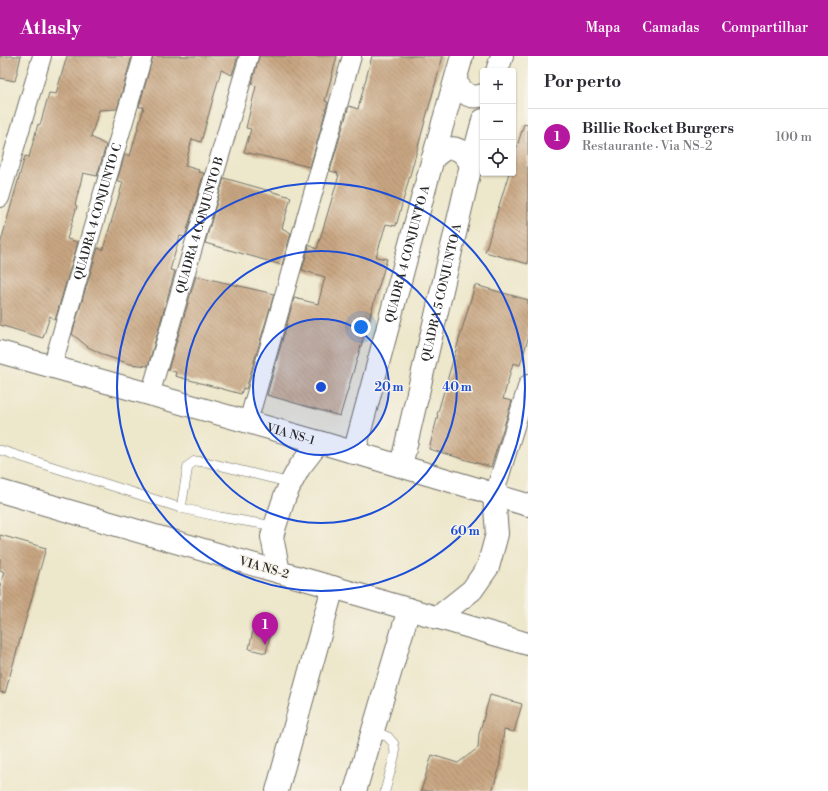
<!DOCTYPE html>
<html lang="pt">
<head>
<meta charset="utf-8">
<style>
  body { margin:0; font-family:"Libre Bodoni",serif; background:#f2f2f3; color:#2b2b33 }
  .controls { position:absolute; right:12px; top:12px; display:grid; overflow:hidden; border-radius:4px; box-shadow:0 1px 3px #0004 }
  .controls button { width:36px; height:36px; display:grid; place-items:center; padding:0; border:0; border-bottom:1px solid #e1e1e2; background:#fff; color:#2b2b33; font:20px sans-serif }
  .you { position:absolute; left:361px; top:271px; width:14px; height:14px; margin:-10px; border:3px solid #fff; border-radius:50%; background:#1a73e8; box-shadow:0 0 0 6px #1a73e833 }
  .badge { display:grid; place-items:center; width:26px; height:26px; border-radius:50%; background:#b5179e; color:#fff; font-size:13px; font-weight:700 }
  .pin { position:absolute; translate:-50% -33px; filter:drop-shadow(0 1px 2px #0008) }
  .pin::after { content:''; position:absolute; top:21px; width:14px; height:12px; background:inherit; clip-path:polygon(0 0,100% 0,50% 100%) }
  .list { margin:0; padding:0; list-style:none }
  h2 { display:flex; justify-content:space-between; align-items:center; height:52px; margin:0; padding:0 16px; font-size:17px }
  h2 small { font-size:13px; font-weight:400; color:#7c7c81 }
  .list li { display:grid; grid-template-columns:26px 1fr auto; gap:12px; align-items:center; box-sizing:border-box; height:56px; padding:0 16px; border-top:1px solid #e1e1e2 }
  .list b { display:block; font-size:15px; white-space:nowrap }
  .list p { margin:0; font-size:13px; white-space:nowrap; color:#7c7c81 }
  .list em { font-size:13px; font-style:normal; color:#7c7c81 }
  .icon { flex:none; width:22px; height:22px; fill:none; stroke:currentColor; stroke-width:2; stroke-linecap:round; stroke-linejoin:round }
  .map { position:relative; flex:none; width:528px; height:735px; overflow:hidden }
  header { display:flex; align-items:center; gap:24px; box-sizing:border-box; height:56px; padding:0 20px; background:#b5179e; color:#fff }
  header strong { font-size:19px }
  nav { display:flex; gap:22px; margin-inline-start:auto; font-size:14px }
  main { display:flex }
  aside { flex:1; background:#fff }
  .map>svg:first-child { display:block }
</style>
</head>
<body>
<header>
<strong>Atlasly</strong>
<nav><a>Mapa</a><a>Camadas</a><a>Compartilhar</a></nav>
</header>
<main>
<div class="map">
<svg width="528" height="735" viewBox="0 0 528 735">
  <defs>
    <pattern id="building-back-hatch" width="6" height="6" patternUnits="userSpaceOnUse"><rect width="6" height="6" fill="#c8a682"/><path d="M-1 5l2 2M0 0l6 6M5-1l2 2" fill="none" stroke="#a3876b"/></pattern>
  </defs>
  <rect width="100%" height="100%" fill="#f7f3e8"/>
  <filter id="ink" filterUnits="userSpaceOnUse"><feTurbulence type="fractalNoise" baseFrequency=".025" numOctaves="2"/><feDisplacementMap in="SourceGraphic" scale="8" xChannelSelector="R" yChannelSelector="G"/><feConvolveMatrix kernelMatrix="1 2 1 2 8 2 1 2 1" color-interpolation-filters="sRGB"/></filter>
  <filter id="wash" filterUnits="userSpaceOnUse"><feTurbulence type="fractalNoise" baseFrequency=".012" numOctaves="4" result="noise"/><feDisplacementMap in="SourceGraphic" scale="16" xChannelSelector="R" yChannelSelector="G"/><feGaussianBlur stdDeviation="0.9" result="paint"/><feColorMatrix in="noise" values="0 0 0 0 0 0 0 0 0 0 0 0 0 0 0 0 0 1.4 0 .05"/><feComposite in="paint" operator="in"/></filter>
  <g filter="url(#wash)">
    <rect width="100%" height="100%" fill="#ede7cb"/>
    <g id="blocks">
      <g fill="url(#building-back-hatch)">
        <polygon points="0,0 21,0 15,25 0,22"/>
        <polygon points="67,0 132,0 117,53 99,54 91,81 106,89 97,120 83,117 75,149 77,150 67,183 78,186 55,264 50,260 43,282 0,269 0,189 25,100 29,101 38,68 40,69 49,37 56,38"/>
        <polygon points="153,0 238,0 232,19 221,14 201,86 192,83 185,110 199,114 198,116 204,117 185,181 180,180 170,214 175,215 148,310 130,308 106,300 88,291 72,278 98,192 103,194 123,126 117,125 125,98 130,100 144,51 139,51"/>
        <polygon points="259,0 337,0 325,45 328,46 310,111 244,96 251,73 246,72 256,30 252,28"/>
        <polygon points="372,0 443,0 396,170 386,168 376,201 387,203 340,360 267,339 294,242 318,248 325,221 302,214 309,189 317,193 339,119 337,119 338,117 330,115 349,50 358,53"/>
        <polygon points="524,68 528,69 528,208 485,196 509,117 513,117 513,103"/>
        <polygon points="224,122 291,141 282,172 291,177 282,209 205,187"/>
        <polygon points="196,220 274,238 246,333 243,332 241,338 175,320 176,316 168,314"/>
        <polygon points="475,229 528,244 528,283 520,309 513,307 503,343 512,345 491,411 429,393 438,359 437,359"/>
        <polygon points="0,479 46,492 5,637 0,636 0,530 4,516 0,514"/>
        <polygon points="256,561 273,565 266,597 249,593"/>
        <polygon points="490,639 522,648 514,676 504,674 499,714 492,735 421,735 432,699 458,707 478,692 479,678"/>
      </g>
    </g>
  </g>
  <g filter="url(#ink)">
    <use href="#blocks" fill-opacity="0" stroke="#6f6d63" stroke-width="1"/>
    <g fill="none" stroke-linecap="round" stroke-linejoin="round">
      <g stroke="#6f6d63" stroke-width="10">
        <g id="lane">
          <polyline points="0,394 181,452 220,461 275,470"/>
          <polyline points="181,452 188,410 195,405 206,406 291,427"/>
          <polyline points="373,675 388,681 394,688 395,698 385,735"/>
        </g>
      </g>
      <g stroke="#6f6d63" stroke-width="20">
        <g id="street">
          <polyline points="0,142 42,0"/>
          <path id="s1" d="M52,311L143,0"/>
          <path id="s2" d="M150,339L249,0"/>
          <polyline points="248,366 352,0"/>
          <polyline points="494,439 528,328"/>
        </g>
      </g>
      <g stroke="#6f6d63" stroke-width="24">
        <g id="secondary">
          <polyline points="497,15 502,0"/>
          <path d="M455,26C464,36 468,44 483,39"/>
          <path d="M433,102C437,99 442,94 447,93C459,90 466,99 471,109"/>
          <path id="s3" d="M0,296L319,386"/>
          <path id="s4" d="M354,397L433,102L462,0"/>
          <path id="s5" d="M401,410L471,109L483,64"/>
          <polyline points="0,435 279,516"/>
        </g>
      </g>
      <g stroke="#6f6d63" stroke-width="24">
        <g id="primary">
          <path d="M528,449L494,439L481,434L319,386L299,412L291,427L285,440L275,470L272,481L279,516C362,539 445,564 528,588"/>
          <polyline points="437,562 472,534 488,511 497,478 494,439"/>
          <polyline points="277,735 333,531"/>
          <polyline points="355,735 409,553"/>
        </g>
      </g>
      <use href="#lane" stroke="#fff" stroke-width="9"/>
      <use href="#street" stroke="#fff" stroke-width="18"/>
      <use href="#secondary" stroke="#fff" stroke-width="22"/>
      <use href="#primary" stroke="#fff" stroke-width="22"/>
    </g>
  </g>
  <circle cx="321" cy="331" r="68" fill="#1d4ed8" fill-opacity=".12"/>
  <g fill="none" stroke="#1d4ed8" stroke-width="2">
    <circle cx="321" cy="331" r="68"/>
    <circle cx="321" cy="331" r="136"/>
    <circle cx="321" cy="331" r="204"/>
  </g>
  <g text-anchor="middle" dominant-baseline="central" stroke-width="3" stroke-linejoin="round" paint-order="stroke">
    <g font-size="12" fill="#2b2b2b" stroke="#f7f3e8">
      <text stroke="none"><textPath href="#s1" startOffset="162">QUADRA 4 CONJUNTO C</textPath></text>
      <text stroke="none"><textPath href="#s2" startOffset="177">QUADRA 4 CONJUNTO B</textPath></text>
      <text stroke="none"><textPath href="#s4" startOffset="206">QUADRA 4 CONJUNTO A</textPath></text>
      <text stroke="none"><textPath href="#s5" startOffset="178">QUADRA 5 CONJUNTO A</textPath></text>
      <text stroke="none"><textPath href="#s3" startOffset="302">VIA NS-1</textPath></text>
      <text transform="translate(264 512) rotate(16)">VIA NS-2</text>
    </g>
  </g>
  <circle cx="321" cy="331" r="6" fill="#1d4ed8" stroke="#f7f3e8" stroke-width="2"/>
  <g font-size="12" text-anchor="middle" font-weight="bold" fill="#1d4ed8" stroke="#f7f3e8" stroke-width="3" stroke-linejoin="round" paint-order="stroke">
    <text x="389" y="335">20 m</text>
    <text x="457" y="335">40 m</text>
    <text x="465" y="479">60 m</text>
  </g>
</svg>
<div class="controls">
<button>+</button>
<button>−</button>
<button><svg class="icon" aria-label="locate" viewBox="0 0 24 24"><circle cx="12" cy="12" r="6"/><path d="M12 2v4M12 18v4M2 12h4M18 12h4"/></svg></button>
</div>
<div class="you"></div>
<div class="pin badge" style="left:265px;top:589px">1</div>
</div>
<aside>
<h2>Por perto<small></small></h2>
<ul class="list">
<li><span class="badge">1</span><div><b>Billie Rocket Burgers</b><p>Restaurante · Via NS-2</p></div><em>100 m</em></li>
</ul>
</aside>
</main>
</body>
</html>
